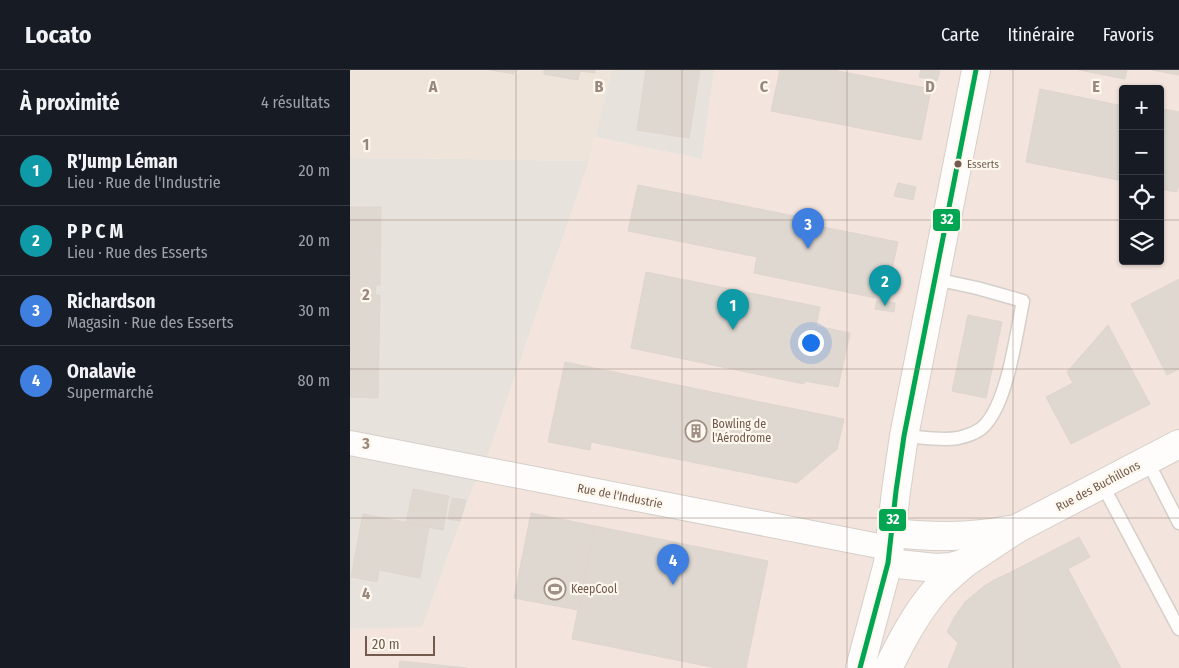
<!DOCTYPE html>
<html lang="fr">
<head>
<meta charset="utf-8">
<style>
  body { margin:0; font-family:"Fira Sans Condensed",sans-serif; background:#242831; color:#f1f3f6 }
  .controls { position:absolute; right:15px; top:15px; display:grid; overflow:hidden; border-radius:5px; box-shadow:0 1px 4px #0004 }
  .controls button { width:45px; height:45px; display:grid; place-items:center; padding:0; border:0; border-bottom:1px solid #363941; background:#171b24; color:#f1f3f6; font:25px sans-serif }
  .scale { position:absolute; left:15px; bottom:12px; width:70px; box-sizing:border-box; padding-left:5px; border:2px solid #725a4d; border-top:0; font-size:14px; line-height:18px; white-space:nowrap; color:#725a4d; -webkit-text-stroke:4px #fdf7ed; paint-order:stroke }
  .you { position:absolute; left:460px; top:272px; width:18px; height:18px; margin:-12px; border:4px solid #fff; border-radius:50%; background:#1a73e8; box-shadow:0 0 0 8px #1a73e833 }
  .badge { display:grid; place-items:center; width:32px; height:32px; border-radius:50%; background:#7c3aed; color:#fff; font-size:16px; font-weight:700 }
  .pin { position:absolute; translate:-50% -41px; filter:drop-shadow(0 1px 2px #0008) }
  .pin::after { content:''; position:absolute; top:26px; width:18px; height:15px; background:inherit; clip-path:polygon(0 0,100% 0,50% 100%) }
  .list { margin:0; padding:0; list-style:none }
  h2 { display:flex; justify-content:space-between; align-items:center; height:65px; margin:0; padding:0 20px; font-size:21px }
  h2 small { font-size:16px; font-weight:400; color:#9ea1a6 }
  .list li { display:grid; grid-template-columns:32px 1fr auto; gap:15px; align-items:center; box-sizing:border-box; height:70px; padding:0 20px; border-top:1px solid #363941 }
  .list b { display:block; font-size:19px; white-space:nowrap }
  .list p { margin:0; font-size:16px; white-space:nowrap; color:#9ea1a6 }
  .list em { font-size:16px; font-style:normal; color:#9ea1a6 }
  .icon { flex:none; width:28px; height:28px; fill:none; stroke:currentColor; stroke-width:2; stroke-linecap:round; stroke-linejoin:round }
  .map { position:relative; flex:none; width:829px; height:598px; overflow:hidden }
  header { display:flex; align-items:center; gap:30px; box-sizing:border-box; height:70px; padding:0 25px; background:#171b24; border-bottom:1px solid #363941 }
  header strong { font-size:24px }
  nav { display:flex; gap:28px; margin-inline-start:auto; font-size:18px }
  main { display:flex }
  aside { flex:1; background:#171b24 }
  .map>svg:first-child { display:block }
</style>
</head>
<body>
<header>
<strong>Locato</strong>
<nav><a>Carte</a><a>Itinéraire</a><a>Favoris</a></nav>
</header>
<main>
<aside>
<h2>À proximité<small>4 résultats</small></h2>
<ul class="list">
<li><span class="badge" style="background:#0f9aa8">1</span><div><b>R'Jump Léman</b><p>Lieu · Rue de l'Industrie</p></div><em>20 m</em></li>
<li><span class="badge" style="background:#0f9aa8">2</span><div><b>P P C M</b><p>Lieu · Rue des Esserts</p></div><em>20 m</em></li>
<li><span class="badge" style="background:#3f7fe0">3</span><div><b>Richardson</b><p>Magasin · Rue des Esserts</p></div><em>30 m</em></li>
<li><span class="badge" style="background:#3f7fe0">4</span><div><b>Onalavie</b><p>Supermarché</p></div><em>80 m</em></li>
</ul>
</aside>
<div class="map">
<svg width="829" height="598" viewBox="0 0 829 598">
  <rect width="100%" height="100%" fill="#f6f2eb"/>
  <polygon fill="#eee4d9" points="0,0 262,0 239,91 0,87"/>
  <path fill="#f3e4dd" fill-rule="evenodd" d="M364,0H829V598H0V559L72,556L123,417L133,399L239,91L245,67L352,89ZM773,19H810V191H773Z"/>
  <g fill="#e8e2dc">
    <polygon points="262,0 364,0 352,89 245,67"/>
    <polygon points="0,87 239,91 133,399 123,417 72,557 0,559"/>
  </g>
  <g fill="#dfd8d1" stroke="#dfd5ce">
    <polygon points="141,0 164,0 164,4"/>
    <polygon points="194,0 245,0 245,3 230,1 228,10 194,4"/>
    <polygon points="296,0 350,0 339,68 287,60"/>
    <polygon points="430,0 483,0 581,19 571,70 421,41"/>
    <polygon points="571,0 590,1 587,11 569,7"/>
    <polygon points="729,0 777,0 775,9"/>
    <polygon points="802,0 829,0 829,5"/>
    <polygon points="690,19 773,36 773,111 676,92"/>
    <polygon points="814,39 829,42 829,114 827,122 810,119 810,43 813,43"/>
    <polygon points="548,113 566,117 563,130 544,126"/>
    <polygon points="288,115 460,149 458,154 548,172 535,230 404,203 407,187 278,161"/>
    <polygon points="0,137 31,137 30,215 26,215 25,225 30,225 28,328 0,327"/>
    <polygon points="296,202 470,237 466,256 500,263 488,317 455,311 454,314 281,278"/>
    <polygon points="829,209 829,299 817,305 781,234"/>
    <polygon points="527,230 545,233 544,242 525,239"/>
    <polygon points="618,245 652,252 636,328 602,321"/>
    <polygon points="758,255 800,334 721,374 696,327 723,313 717,302"/>
    <polygon points="215,292 494,349 487,379 447,413 241,372 240,380 198,372"/>
    <polygon points="63,419 99,426 93,460 56,453"/>
    <polygon points="102,428 116,430 110,451 98,449"/>
    <polygon points="181,443 245,456 228,540 164,528"/>
    <polygon points="13,444 79,457 70,508 29,500 27,512 1,507"/>
    <polygon points="245,456 418,491 396,598 366,598 222,569"/>
    <polygon points="729,467 740,487 718,499 771,598 598,598 608,573 597,562 605,546 615,532 633,517 644,510 657,504"/>
    <polygon points="50,591 117,598 49,598"/>
  </g>
  <g fill="none" stroke-linecap="round" stroke-linejoin="round">
    <g stroke="#d5cfca" stroke-width="15">
      <g id="lane">
        <path d="M554,366C570,367 591,371 608,368C617,366 629,362 635,355C658,330 666,265 673,231L627,218L585,209"/>
        <polyline points="797,390 829,453"/>
        <polyline points="752,414 829,559"/>
      </g>
    </g>
    <g stroke="#d5cfca" stroke-width="26">
      <polyline id="street" points="0,373 539,478"/>
    </g>
    <g stroke="#d6cfc9" stroke-width="30">
      <g id="secondary">
        <path d="M541,463C582,467 618,468 659,460"/>
        <polyline points="538,493 586,498 601,497 615,493 668,458 829,374"/>
        <polyline points="510,598 538,493 546,421 554,366 626,0"/>
        <path d="M538,598C552,570 566,543 586,520C595,510 605,502 615,493"/>
      </g>
    </g>
    <use href="#lane" stroke="#fefdfc" stroke-width="12"/>
    <use href="#street" stroke="#fefdfc" stroke-width="24"/>
    <use href="#secondary" stroke="#fefdfc" stroke-width="28"/>
    <g stroke="#fdf7ed" stroke-width="9">
      <polyline id="bus-1" points="510,598 538,493 546,421 554,366 626,0"/>
    </g>
    <use href="#bus-1" stroke="#00a651" stroke-width="5"/>
  </g>
  <path fill="none" stroke="#99877c" stroke-width="1" stroke-opacity="0.55" d="M166,0V598M332,0V598M497,0V598M663,0V598M0,150H773M810,150H829M0,299H829M0,448H829"/>
  <defs>
    <g id="building-ring" transform="scale(1.125)"><circle r="9.5" fill="#fdf7ed" stroke="#a08f84" stroke-width="1.5"/><path d="M-4-6H4V6H1V3H-1V6H-4ZM-2.5-4.3h1.7v1.8h-1.7ZM.8-4.3h1.7v1.8H.8ZM-2.5-1h1.7V.8h-1.7ZM.8-1h1.7V.8H.8Z" fill="#a08f84"/></g>
    <g id="stadium-ring" transform="scale(1.125)"><circle r="9.5" fill="#fdf7ed" stroke="#a08f84" stroke-width="1.5"/><path d="M0-5a6.5 5 0 1 0 0 10a6.5 5 0 1 0 0-10ZM-3.5-1.8h7v3.6h-7Z" fill="#a08f84"/></g>
  </defs>
  <g fill-rule="evenodd">
    <use href="#building-ring" x="346" y="361"/>
    <use href="#stadium-ring" x="205" y="519"/>
  </g>
  <circle fill="#725a4d" stroke="#fdf7ed" stroke-width="2" cx="608" cy="94" r="4.5"/>
  <g text-anchor="middle" dominant-baseline="central" stroke-width="4.5" stroke-linejoin="round" paint-order="stroke">
    <g font-size="11" fill="#725a4d" stroke="#fdf7ed" text-anchor="start">
      <text x="617" y="94">Esserts</text>
    </g>
    <g font-size="12" fill="#725a4d" stroke="#fdf7ed" text-anchor="start">
      <text x="362" y="354">Bowling de<tspan x="362" dy="14">l'Aérodrome</tspan></text>
      <text x="221" y="519">KeepCool</text>
    </g>
    <g font-size="12" fill="#725a4d" stroke="#fdf7ed">
      <text transform="translate(748 416) rotate(-28)">Rue des Buchillons</text>
      <text transform="translate(270 426) rotate(11)">Rue de l'Industrie</text>
    </g>
  </g>
  <g font-size="16" text-anchor="middle" font-weight="bold" fill="#99877c" stroke="#fdf7ed" stroke-width="4.5" stroke-linejoin="round" paint-order="stroke">
    <text x="83" y="22">A</text>
    <text x="249" y="22">B</text>
    <text x="414" y="22">C</text>
    <text x="580" y="22">D</text>
    <text x="746" y="22">E</text>
    <text x="16" y="80">1</text>
    <text x="16" y="230">2</text>
    <text x="16" y="379">3</text>
    <text x="16" y="529">4</text>
  </g>
  <g stroke="#fdf7ed" stroke-width="2">
    <rect x="582" y="138" width="29" height="24" rx="5" fill="#00a651"/>
    <rect x="528" y="438" width="29" height="24" rx="5" fill="#00a651"/>
  </g>
  <g font-size="14" text-anchor="middle" font-weight="bold" fill="#fff">
    <text x="597" y="154">32</text>
    <text x="543" y="454">32</text>
  </g>
</svg>
<div class="controls">
<button>+</button>
<button>−</button>
<button><svg class="icon" aria-label="locate" viewBox="0 0 24 24"><circle cx="12" cy="12" r="6"/><path d="M12 2v4M12 18v4M2 12h4M18 12h4"/></svg></button>
<button><svg class="icon" aria-label="layers" viewBox="0 0 24 24"><path d="M12 4l9 5-9 5-9-5zM3 14l9 5 9-5"/></svg></button>
</div>
<div class="scale">20 m</div>
<div class="you"></div>
<div class="pin badge" style="left:383px;top:260px;background:#0f9aa8">1</div>
<div class="pin badge" style="left:535px;top:236px;background:#0f9aa8">2</div>
<div class="pin badge" style="left:458px;top:179px;background:#3f7fe0">3</div>
<div class="pin badge" style="left:323px;top:515px;background:#3f7fe0">4</div>
</div>
</main>
</body>
</html>
